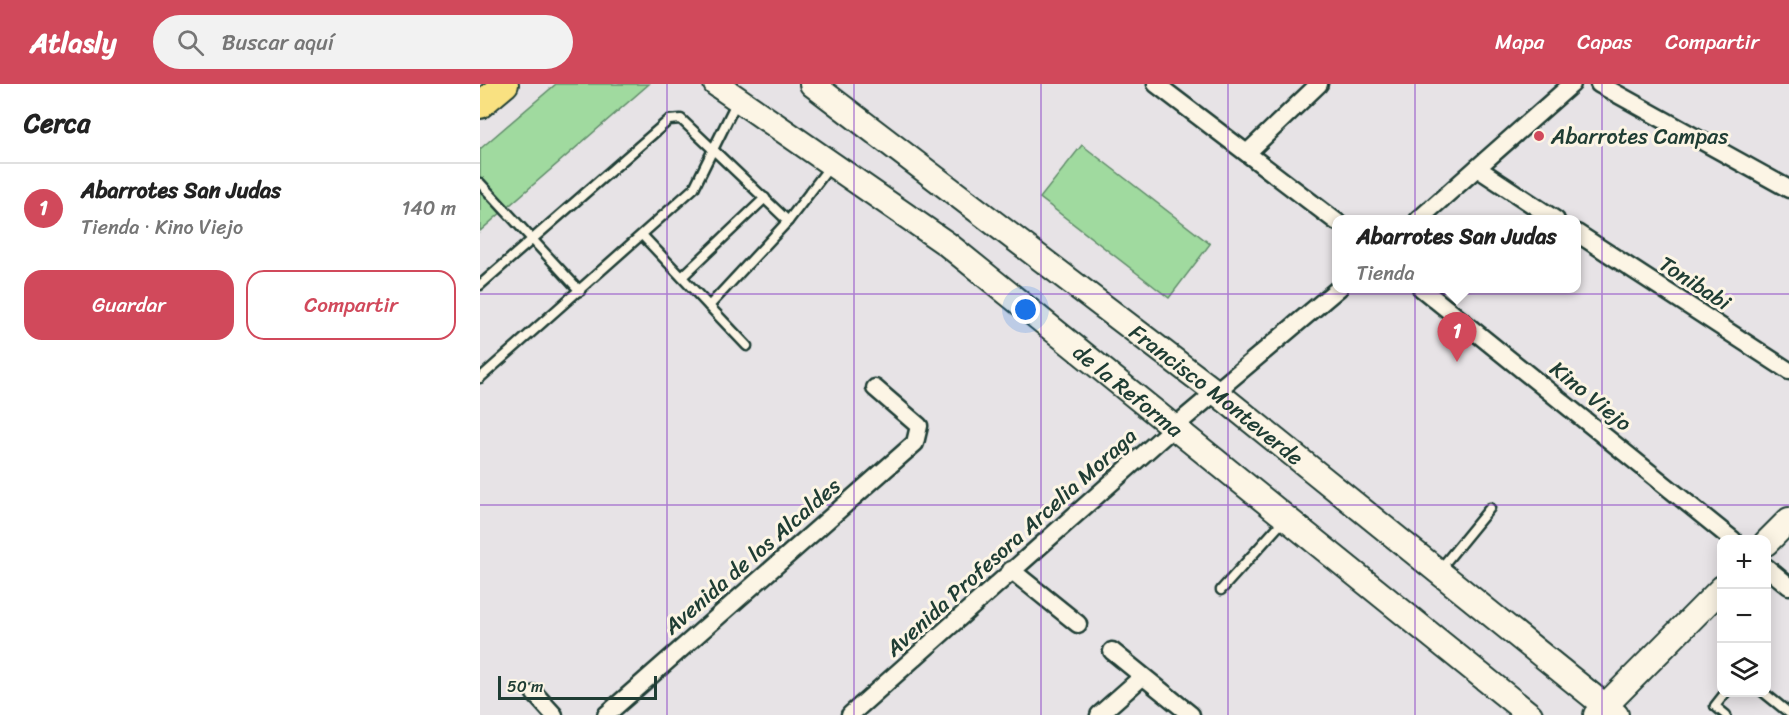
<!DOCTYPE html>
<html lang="es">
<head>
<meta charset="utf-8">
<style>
  body { margin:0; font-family:Sriracha,sans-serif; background:#f2f2f2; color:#222 }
  .controls { position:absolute; right:18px; bottom:18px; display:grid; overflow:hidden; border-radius:12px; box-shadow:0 3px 15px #0003 }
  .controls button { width:54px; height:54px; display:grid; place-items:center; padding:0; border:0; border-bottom:2px solid #e0e0e0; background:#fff; color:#222; font:30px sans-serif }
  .scale { position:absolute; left:18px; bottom:15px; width:159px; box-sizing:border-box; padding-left:6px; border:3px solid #1f3d34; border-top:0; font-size:16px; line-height:21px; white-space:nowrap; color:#1f3d34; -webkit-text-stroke:4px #fcf5e5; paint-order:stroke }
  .you { position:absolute; left:546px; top:226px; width:21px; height:21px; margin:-15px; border:4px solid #fff; border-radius:50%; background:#1a73e8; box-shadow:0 0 0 9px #1a73e833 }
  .badge { display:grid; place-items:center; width:39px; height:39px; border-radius:50%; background:#d1495b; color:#fff; font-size:20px; font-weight:700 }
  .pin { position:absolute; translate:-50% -50px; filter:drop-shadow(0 2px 3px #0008) }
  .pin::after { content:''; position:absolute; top:32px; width:21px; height:18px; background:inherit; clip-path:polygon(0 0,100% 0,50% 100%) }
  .popup { position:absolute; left:852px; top:131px; width:249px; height:78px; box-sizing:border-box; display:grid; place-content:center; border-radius:12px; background:#fff; filter:drop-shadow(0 2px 4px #0005); font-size:20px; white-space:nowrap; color:#767676 }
  .popup b { font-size:22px; color:#222 }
  .popup::after { content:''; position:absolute; left:50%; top:100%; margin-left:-12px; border:12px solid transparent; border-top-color:#fff }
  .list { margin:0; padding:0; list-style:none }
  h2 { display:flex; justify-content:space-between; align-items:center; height:78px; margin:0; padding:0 24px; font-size:26px }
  h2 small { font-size:20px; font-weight:400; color:#767676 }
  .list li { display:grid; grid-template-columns:39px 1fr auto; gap:18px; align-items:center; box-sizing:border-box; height:90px; padding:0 24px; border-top:2px solid #e0e0e0 }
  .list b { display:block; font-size:22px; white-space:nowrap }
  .list p { margin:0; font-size:20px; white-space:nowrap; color:#767676 }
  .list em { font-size:20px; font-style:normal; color:#767676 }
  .actions { display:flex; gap:12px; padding:18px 24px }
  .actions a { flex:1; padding:14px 0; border:2px solid #d1495b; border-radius:18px; text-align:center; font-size:21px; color:#d1495b }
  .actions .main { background:#d1495b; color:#fff }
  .icon { flex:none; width:33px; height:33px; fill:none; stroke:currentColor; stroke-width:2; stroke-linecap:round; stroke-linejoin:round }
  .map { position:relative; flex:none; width:1309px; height:631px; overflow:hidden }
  header { display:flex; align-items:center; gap:36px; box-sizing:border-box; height:84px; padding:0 30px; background:#d1495b; color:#fff }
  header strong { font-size:28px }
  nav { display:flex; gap:33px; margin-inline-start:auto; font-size:21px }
  .search { width:420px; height:54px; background:#f2f2f2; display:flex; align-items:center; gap:15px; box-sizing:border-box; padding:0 21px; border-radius:33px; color:#767676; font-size:22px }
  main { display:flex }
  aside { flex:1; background:#fff }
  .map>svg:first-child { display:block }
</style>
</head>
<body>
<header>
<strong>Atlasly</strong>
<div class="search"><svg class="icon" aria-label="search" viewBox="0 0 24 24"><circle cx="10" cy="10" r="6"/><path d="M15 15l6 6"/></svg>Buscar aquí</div>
<nav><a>Mapa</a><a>Capas</a><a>Compartir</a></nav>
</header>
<main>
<aside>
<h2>Cerca<small></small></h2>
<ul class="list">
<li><span class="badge">1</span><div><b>Abarrotes San Judas</b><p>Tienda · Kino Viejo</p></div><em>140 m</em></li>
</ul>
<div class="actions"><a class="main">Guardar</a><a>Compartir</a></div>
</aside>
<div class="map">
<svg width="1309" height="631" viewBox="0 0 1309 631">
  <rect width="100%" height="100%" fill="#e7e3e6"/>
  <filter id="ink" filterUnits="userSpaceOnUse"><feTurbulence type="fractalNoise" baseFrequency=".0167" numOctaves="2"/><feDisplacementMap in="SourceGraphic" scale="12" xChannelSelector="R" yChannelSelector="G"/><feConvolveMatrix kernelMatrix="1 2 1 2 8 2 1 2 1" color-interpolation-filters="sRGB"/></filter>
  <g filter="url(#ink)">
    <g fill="#a0da9f" stroke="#608c6a" stroke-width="1.5">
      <polygon points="76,0 169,0 0,147 0,65"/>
      <polygon points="602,61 730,160 689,214 560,114"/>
    </g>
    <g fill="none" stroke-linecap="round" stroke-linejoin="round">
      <g stroke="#1f3d34" stroke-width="13">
        <g id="lane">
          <polyline points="0,99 100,207"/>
          <polyline points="163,152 229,222 308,137 351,81"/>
          <polyline points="202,193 285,114"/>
          <polyline points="0,201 189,36 201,35 308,137"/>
          <polyline points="229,222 267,262"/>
          <polyline points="0,294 214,104 257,17"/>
          <polyline points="960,485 1010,424"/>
          <polyline points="741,506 804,436"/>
          <polyline points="1246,608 1235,622 1246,631"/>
          <polyline points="1283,608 1309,629"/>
        </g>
      </g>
      <g stroke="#1f3d34" stroke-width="21">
        <g id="street">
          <polyline points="676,0 857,138"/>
          <polyline points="1119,0 1309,105"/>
          <polyline points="767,69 839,0"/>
          <polyline points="997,84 1076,136"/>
          <polyline points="938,136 1092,0"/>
          <polyline points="1097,149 1309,287"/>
          <polyline points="941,204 1253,456"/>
          <polyline points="1286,483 1309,502"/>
          <polyline points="531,486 598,540"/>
          <polyline points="632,567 711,631"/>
          <polyline points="55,610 74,631"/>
          <polyline points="126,631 435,359 439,342 395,304"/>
          <polyline points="370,631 694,343 859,204"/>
          <polyline points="619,631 662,593"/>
        </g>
      </g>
      <g stroke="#1f3d34" stroke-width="28">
        <g id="secondary">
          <path id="s1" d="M236,0L467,160L1050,631"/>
          <path id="s2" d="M332,0L737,309L1136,631"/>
          <polyline points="1286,459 1309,436"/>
          <polyline points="1116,631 1242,504"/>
        </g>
      </g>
      <g stroke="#1f3d34" stroke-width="30">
        <polyline id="primary" points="0,21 25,0"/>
      </g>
      <use href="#lane" stroke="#fcf5e5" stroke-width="8"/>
      <use href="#street" stroke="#fcf5e5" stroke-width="16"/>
      <use href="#secondary" stroke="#fcf5e5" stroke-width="24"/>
      <use href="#primary" stroke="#f9e181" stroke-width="26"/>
    </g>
  </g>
  <path fill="none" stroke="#7b2cbf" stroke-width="1.5" stroke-opacity="0.55" d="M187,0V631M374,0V631M561,0V631M748,0V631M935,0V631M1122,0V631M0,210H1309M0,421H1309"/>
  <circle fill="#d1495b" stroke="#fcf5e5" stroke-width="2" cx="1059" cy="52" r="6"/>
  <g text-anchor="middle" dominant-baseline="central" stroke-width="6" stroke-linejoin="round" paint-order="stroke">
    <g font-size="22" fill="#1f3d34" stroke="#fcf5e5" text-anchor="start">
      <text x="1071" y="52">Abarrotes Campas</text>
    </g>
    <g font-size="22" fill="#1f3d34" stroke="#fcf5e5">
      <text transform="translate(1215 199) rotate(33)">Tonibabi</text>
      <text stroke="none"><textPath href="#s1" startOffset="514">de la Reforma</textPath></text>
      <text stroke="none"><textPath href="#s2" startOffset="510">Francisco Monteverde</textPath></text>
      <text transform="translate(1111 312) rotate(39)">Kino Viejo</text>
      <text transform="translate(531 458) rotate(-42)">Avenida Profesora Arcelia Moraga</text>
      <text transform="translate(272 472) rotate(-41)">Avenida de los Alcaldes</text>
    </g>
  </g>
</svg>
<div class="controls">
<button>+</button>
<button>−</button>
<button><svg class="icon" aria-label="layers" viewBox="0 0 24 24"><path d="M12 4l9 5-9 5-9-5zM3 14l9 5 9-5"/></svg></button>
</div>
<div class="scale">50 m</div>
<div class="you"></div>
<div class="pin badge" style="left:977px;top:278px">1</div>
<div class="popup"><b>Abarrotes San Judas</b>Tienda</div>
</div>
</main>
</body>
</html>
